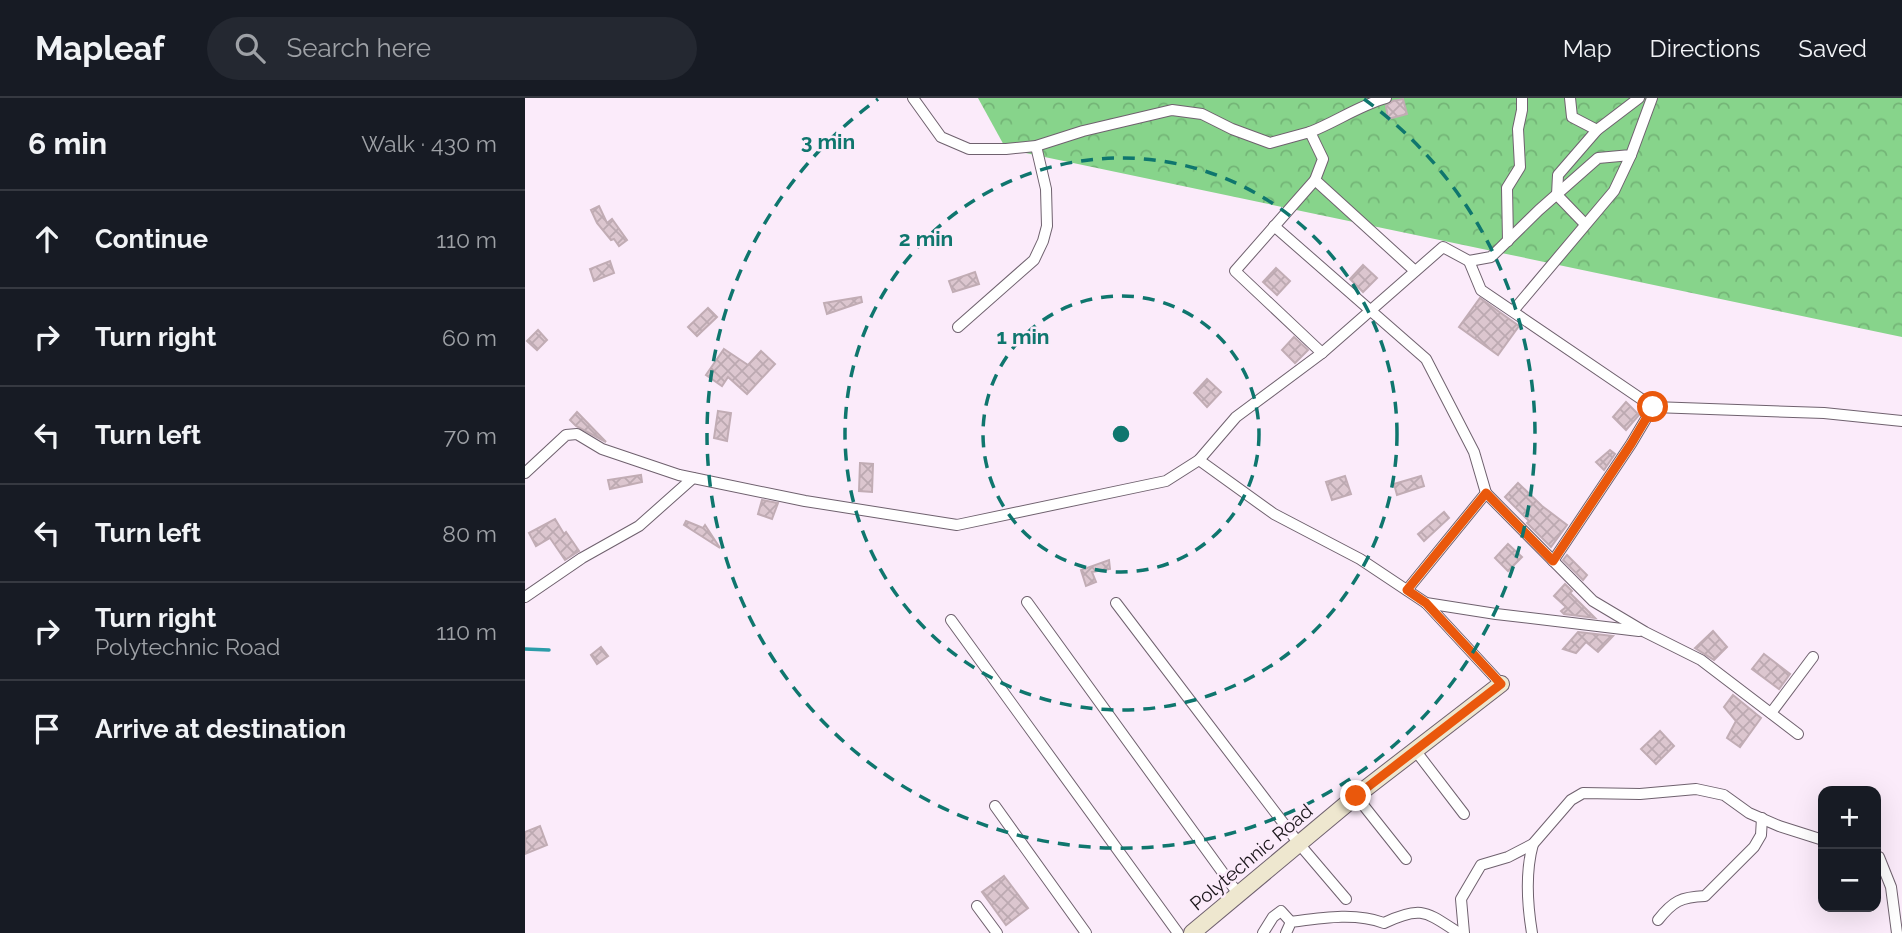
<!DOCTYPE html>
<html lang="en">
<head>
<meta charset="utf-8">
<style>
  body { margin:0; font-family:Raleway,sans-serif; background:#242831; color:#f1f3f6 }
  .controls { position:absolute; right:21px; bottom:21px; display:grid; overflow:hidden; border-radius:14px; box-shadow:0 7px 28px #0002 }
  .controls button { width:63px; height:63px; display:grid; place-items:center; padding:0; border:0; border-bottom:2px solid #363941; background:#171b24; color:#f1f3f6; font:35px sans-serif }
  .stop { position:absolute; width:21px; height:21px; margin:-16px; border:5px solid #ea580c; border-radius:50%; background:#fff }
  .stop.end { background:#ea580c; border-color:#fff; box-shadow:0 2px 7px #0008 }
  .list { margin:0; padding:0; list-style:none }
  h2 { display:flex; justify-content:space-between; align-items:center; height:91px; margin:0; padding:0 28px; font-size:30px }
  h2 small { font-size:23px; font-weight:400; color:#9ea1a6 }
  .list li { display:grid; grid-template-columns:46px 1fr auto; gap:21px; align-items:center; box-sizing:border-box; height:98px; padding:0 28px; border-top:2px solid #363941 }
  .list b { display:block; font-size:26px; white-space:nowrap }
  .list p { margin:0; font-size:23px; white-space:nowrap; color:#9ea1a6 }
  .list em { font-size:23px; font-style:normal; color:#9ea1a6 }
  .icon { flex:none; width:38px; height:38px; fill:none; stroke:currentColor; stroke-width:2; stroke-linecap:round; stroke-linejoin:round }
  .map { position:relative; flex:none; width:1377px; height:835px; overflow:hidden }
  header { display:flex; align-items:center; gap:42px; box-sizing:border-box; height:98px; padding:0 35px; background:#171b24; border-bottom:2px solid #363941 }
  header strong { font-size:33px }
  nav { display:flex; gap:38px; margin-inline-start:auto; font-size:24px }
  .search { width:490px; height:63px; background:#242831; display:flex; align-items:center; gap:18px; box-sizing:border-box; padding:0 24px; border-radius:38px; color:#9ea1a6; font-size:26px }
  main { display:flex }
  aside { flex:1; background:#171b24 }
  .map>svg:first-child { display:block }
</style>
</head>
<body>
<header>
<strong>Mapleaf</strong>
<div class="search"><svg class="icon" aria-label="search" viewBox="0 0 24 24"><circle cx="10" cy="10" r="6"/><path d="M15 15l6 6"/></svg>Search here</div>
<nav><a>Map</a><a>Directions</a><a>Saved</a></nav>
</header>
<main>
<aside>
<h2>6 min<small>Walk · 430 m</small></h2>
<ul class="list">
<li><svg class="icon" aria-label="ahead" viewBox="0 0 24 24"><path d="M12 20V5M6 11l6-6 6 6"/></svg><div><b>Continue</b></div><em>110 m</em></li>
<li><svg class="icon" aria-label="right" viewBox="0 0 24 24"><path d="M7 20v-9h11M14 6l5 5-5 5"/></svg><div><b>Turn right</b></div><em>60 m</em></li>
<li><svg class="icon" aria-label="left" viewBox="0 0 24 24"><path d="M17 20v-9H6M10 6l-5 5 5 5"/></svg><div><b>Turn left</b></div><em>70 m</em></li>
<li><svg class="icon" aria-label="left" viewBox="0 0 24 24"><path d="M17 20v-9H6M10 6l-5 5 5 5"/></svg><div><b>Turn left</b></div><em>80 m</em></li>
<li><svg class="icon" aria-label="right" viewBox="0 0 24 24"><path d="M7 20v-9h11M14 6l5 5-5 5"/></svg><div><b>Turn right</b><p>Polytechnic Road</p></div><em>110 m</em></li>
<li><svg class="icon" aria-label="arrive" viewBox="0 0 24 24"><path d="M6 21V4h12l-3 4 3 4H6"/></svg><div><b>Arrive at destination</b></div></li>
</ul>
</aside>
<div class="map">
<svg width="1377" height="835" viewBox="0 0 1377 835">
  <defs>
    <pattern id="forest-crowns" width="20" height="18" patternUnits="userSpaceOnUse" patternTransform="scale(1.75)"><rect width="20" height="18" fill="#87d48b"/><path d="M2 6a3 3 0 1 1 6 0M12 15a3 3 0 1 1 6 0" fill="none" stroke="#74b577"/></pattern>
    <pattern id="building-cross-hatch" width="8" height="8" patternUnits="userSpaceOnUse" patternTransform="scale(1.75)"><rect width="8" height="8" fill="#dcc6cf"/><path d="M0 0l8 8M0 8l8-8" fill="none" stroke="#bca9b1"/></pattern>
  </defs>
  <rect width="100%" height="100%" fill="#fbebfa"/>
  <polygon fill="url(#forest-crowns)" points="453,0 1377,0 1377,239 481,51"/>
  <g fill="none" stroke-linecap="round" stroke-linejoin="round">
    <polyline stroke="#2c9ca9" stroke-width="3.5" points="0,551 24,552"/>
  </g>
  <g fill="url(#building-cross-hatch)" stroke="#c1acb4" stroke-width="2">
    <polygon points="878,1 882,16 863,21 861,8 868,3"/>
    <polygon points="74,108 82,125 87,121 102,142 94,148 89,141 86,142 72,125 66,112"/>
    <polygon points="85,163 89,175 69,183 65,171"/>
    <polygon points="838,167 852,180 838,194 825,181"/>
    <polygon points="751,170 765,183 752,197 738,184"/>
    <polygon points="450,174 454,186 428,194 424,183"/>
    <polygon points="336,199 337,204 302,216 299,205"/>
    <polygon points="955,200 994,228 973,257 934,229"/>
    <polygon points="183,210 192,219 172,238 163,229"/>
    <polygon points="13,232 22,242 12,252 2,243"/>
    <polygon points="769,239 783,252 770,265 757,252"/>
    <polygon points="199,251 223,267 236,253 250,266 222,296 203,279 197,288 181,277"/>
    <polygon points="682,281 696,294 682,309 669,295"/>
    <polygon points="1101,304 1114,317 1101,332 1088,319"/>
    <polygon points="193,313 206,315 202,343 189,340"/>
    <polygon points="52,314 81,344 51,328 45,322"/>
    <polygon points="1085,352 1090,356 1079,372 1071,364"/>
    <polygon points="335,365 348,366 347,394 334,393"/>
    <polygon points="116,377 117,384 85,391 83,382"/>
    <polygon points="820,378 826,396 807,402 801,384"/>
    <polygon points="896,378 899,388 872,397 869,386"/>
    <polygon points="993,385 1017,408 1042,427 1026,449 1002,425 1004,423 980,399"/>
    <polygon points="237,402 253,405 247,421 233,416"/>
    <polygon points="919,414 924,420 899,443 893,436"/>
    <polygon points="30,421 39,436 41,434 54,453 40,462 25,440 11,448 4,435"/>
    <polygon points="161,423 178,430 180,427 195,450 159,427"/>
    <polygon points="983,446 997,459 983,473 970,460"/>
    <polygon points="1042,457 1062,477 1058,482 1038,462"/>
    <polygon points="584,462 585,471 567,474 571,484 561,488 556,472"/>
    <polygon points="1040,486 1047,493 1045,495 1070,520 1039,516 1036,513 1041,509 1029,498"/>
    <polygon points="1188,533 1202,549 1189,562 1170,550"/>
    <polygon points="1053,534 1088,538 1073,554 1061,544 1051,555 1038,551"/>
    <polygon points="76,549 83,558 72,566 66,557"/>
    <polygon points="1239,556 1265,576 1254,591 1227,571"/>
    <polygon points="1208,597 1236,620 1215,649 1202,640 1211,623 1199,609"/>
    <polygon points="1135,633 1149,648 1131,666 1116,651"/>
    <polygon points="15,728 22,747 0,756 0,734"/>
    <polygon points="479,778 503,810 481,827 457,794"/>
  </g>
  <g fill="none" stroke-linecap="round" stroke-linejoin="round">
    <g stroke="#6f616e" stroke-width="12">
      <g id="street">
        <polyline points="388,0 416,39 444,51 481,51 511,48 558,33 647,12 677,16 707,31 745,45 785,34 798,61 790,82 890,173"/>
        <polyline points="1045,0 1047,19 1072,32"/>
        <path d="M785,34C811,24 833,8 861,0"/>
        <polyline points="790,82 710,173 797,255"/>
        <polyline points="1060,126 1032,97 1033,77 1072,32 1114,0"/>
        <polyline points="749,128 901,261 949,354 961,395"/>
        <polyline points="983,143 982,90 995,69 993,31 997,12 997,0"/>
        <polyline points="944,163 956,192 1128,309 1299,315 1377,323"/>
        <polyline points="988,213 1089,93 1106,57"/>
        <polyline points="433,229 509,162 518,143 522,128 521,91 511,48"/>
        <polyline points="674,362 749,416 835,461 901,505 971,516 1114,533"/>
        <polyline points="0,375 41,337 52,336 77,351 154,377 280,403 432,427 641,383 674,362 711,319 797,255 918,149 944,163 966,159 1014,112 1073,60 1106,57 1127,0"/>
        <polyline points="1028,463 1106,346 1128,309"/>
        <polyline points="882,492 961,395 1068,503 1120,534 1176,562 1273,636"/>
        <polyline points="0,499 57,460 114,428 168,380"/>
        <polyline points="502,504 714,797"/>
        <polyline points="591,505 775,747 821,801"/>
        <polyline points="901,505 976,586"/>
        <polyline points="426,522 653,835"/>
        <polyline points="1246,615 1288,559"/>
        <polyline points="890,652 939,716"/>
        <polyline points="831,698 881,761"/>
        <polyline points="470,708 561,835"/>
        <polyline points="1351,758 1354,759 1366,789 1372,835"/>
        <polyline points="452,808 472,835"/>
        <path d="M1133,822C1148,803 1156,799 1180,798L1229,749L1236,737L1237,720"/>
        <polyline points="738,835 748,819 756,813 766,824"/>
        <path d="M761,835L766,824C796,820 830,814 859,825C897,807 901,814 934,835"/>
        <polyline points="939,835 936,801 956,767 983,759 1008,746 1046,702 1058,695 1115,696 1171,691 1199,697 1224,715 1254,728 1298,742"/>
        <path d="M1007,835C1002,805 1000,775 1008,746"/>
      </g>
    </g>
    <g stroke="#6f616e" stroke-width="18">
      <polyline id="secondary" points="667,835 831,698 976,586"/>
    </g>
    <use href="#street" stroke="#fff" stroke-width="10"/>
    <use href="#secondary" stroke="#eee7cf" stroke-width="16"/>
  </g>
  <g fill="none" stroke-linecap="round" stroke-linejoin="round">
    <polyline stroke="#ea580c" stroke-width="9" points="831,698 976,586 901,505 882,492 961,395 1028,463 1106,346 1128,309"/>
  </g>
  <g fill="none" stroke="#0f766e" stroke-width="3.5" stroke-dasharray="12 9">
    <circle cx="596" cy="336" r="138"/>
    <circle cx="596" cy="336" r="276"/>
    <path d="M839 1A414 414 0 1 1 353 1"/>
  </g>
  <g text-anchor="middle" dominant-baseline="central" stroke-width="5" stroke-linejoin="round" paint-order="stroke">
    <g font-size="19" fill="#1a151a" stroke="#fbebfa">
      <text transform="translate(726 759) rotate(-40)">Polytechnic Road</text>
    </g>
  </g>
  <circle cx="596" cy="336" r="10" fill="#0f766e" stroke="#fbebfa" stroke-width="3.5"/>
  <g font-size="21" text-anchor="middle" font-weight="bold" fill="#0f766e" stroke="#fbebfa" stroke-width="5" stroke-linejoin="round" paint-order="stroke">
    <text x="303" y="51">3 min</text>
    <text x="401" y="148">2 min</text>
    <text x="498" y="246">1 min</text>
  </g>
</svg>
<div class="controls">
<button>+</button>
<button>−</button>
</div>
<div class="stop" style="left:1128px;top:309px"></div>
<div class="stop end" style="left:831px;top:698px"></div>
</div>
</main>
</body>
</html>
